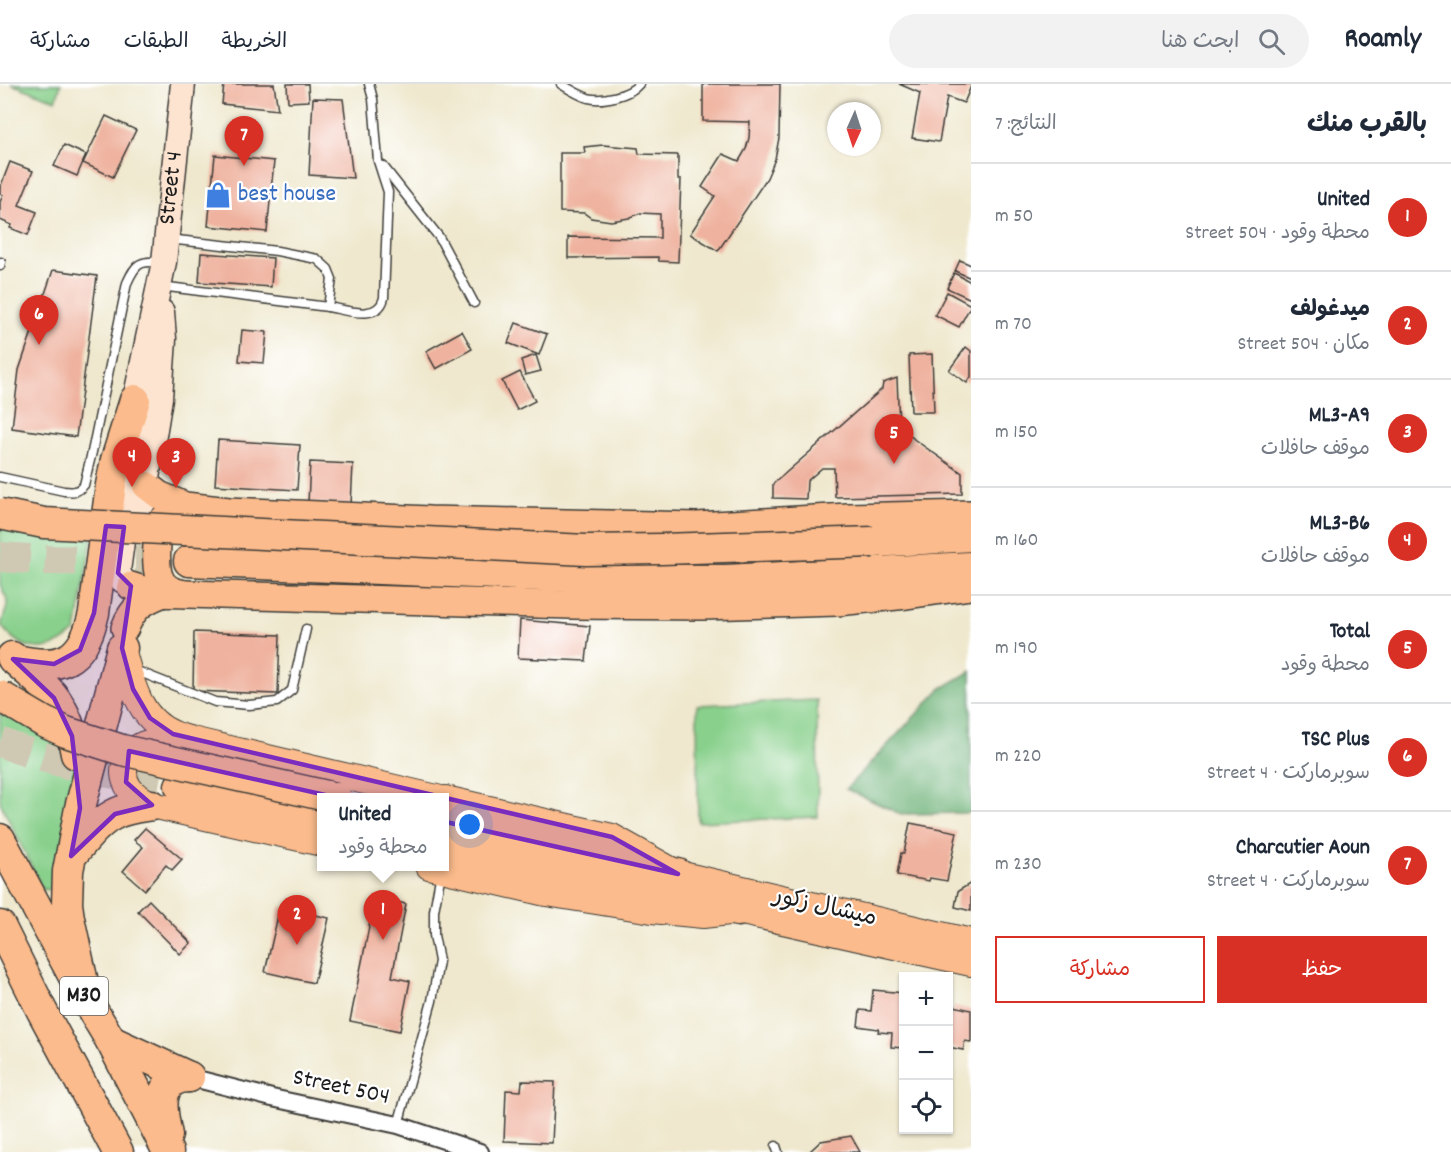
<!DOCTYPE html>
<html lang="ar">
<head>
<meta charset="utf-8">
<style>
  body { margin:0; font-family:Dekko,"Playpen Sans Arabic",sans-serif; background:#f2f2f3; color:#1f2937; direction:rtl }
  .controls { position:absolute; right:18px; bottom:18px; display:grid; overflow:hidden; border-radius:0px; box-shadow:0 2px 4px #0004 }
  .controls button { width:54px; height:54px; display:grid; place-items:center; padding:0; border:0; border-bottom:2px solid #e0e1e3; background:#fff; color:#1f2937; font:30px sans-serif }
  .compass { position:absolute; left:827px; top:18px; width:54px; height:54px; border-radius:50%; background:#fff; box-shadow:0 2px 4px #0004; rotate:183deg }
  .you { position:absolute; left:470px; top:741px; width:21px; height:21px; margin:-15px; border:4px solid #fff; border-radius:50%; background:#1a73e8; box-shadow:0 0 0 9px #1a73e833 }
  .badge { display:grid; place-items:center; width:39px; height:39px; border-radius:50%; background:#d93025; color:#fff; font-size:20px; font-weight:700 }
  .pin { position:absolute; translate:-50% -50px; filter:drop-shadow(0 2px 3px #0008) }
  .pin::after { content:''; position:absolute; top:32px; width:21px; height:18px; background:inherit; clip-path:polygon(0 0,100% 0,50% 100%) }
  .popup { position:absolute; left:317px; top:709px; width:132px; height:78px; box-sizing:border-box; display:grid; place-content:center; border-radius:0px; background:#fff; filter:drop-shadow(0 2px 4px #0005); font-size:20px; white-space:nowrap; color:#747a83 }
  .popup b { font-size:22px; color:#1f2937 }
  .popup::after { content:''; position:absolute; left:50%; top:100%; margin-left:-12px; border:12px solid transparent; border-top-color:#fff }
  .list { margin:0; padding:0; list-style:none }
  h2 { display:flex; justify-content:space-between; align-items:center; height:78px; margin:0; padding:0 24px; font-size:26px }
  h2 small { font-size:20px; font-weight:400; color:#747a83 }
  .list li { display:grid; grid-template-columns:39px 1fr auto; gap:18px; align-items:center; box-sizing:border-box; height:108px; padding:0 24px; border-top:2px solid #e0e1e3 }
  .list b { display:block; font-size:22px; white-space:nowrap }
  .list p { margin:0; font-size:20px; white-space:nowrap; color:#747a83 }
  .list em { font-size:20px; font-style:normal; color:#747a83 }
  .actions { display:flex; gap:12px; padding:18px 24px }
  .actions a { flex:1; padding:14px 0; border:2px solid #d93025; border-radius:0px; text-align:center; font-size:21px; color:#d93025 }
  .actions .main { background:#d93025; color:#fff }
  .icon { flex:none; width:33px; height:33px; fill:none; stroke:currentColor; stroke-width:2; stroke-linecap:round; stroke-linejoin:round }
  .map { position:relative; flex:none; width:971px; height:1068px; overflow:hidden; direction:ltr }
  header { display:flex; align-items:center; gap:36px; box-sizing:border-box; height:84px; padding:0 30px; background:#fff; border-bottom:2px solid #e0e1e3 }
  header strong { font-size:28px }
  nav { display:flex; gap:33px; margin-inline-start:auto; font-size:21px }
  .search { width:420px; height:54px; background:#f2f2f3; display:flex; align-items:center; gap:15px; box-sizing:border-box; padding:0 21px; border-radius:33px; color:#747a83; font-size:22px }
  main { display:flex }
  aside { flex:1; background:#fff }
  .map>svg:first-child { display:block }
</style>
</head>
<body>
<header>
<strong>Roamly</strong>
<div class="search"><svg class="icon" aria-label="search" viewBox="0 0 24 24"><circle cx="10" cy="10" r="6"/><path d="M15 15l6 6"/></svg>ابحث هنا</div>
<nav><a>الخريطة</a><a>الطبقات</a><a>مشاركة</a></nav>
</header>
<main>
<aside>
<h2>بالقرب منك<small>النتائج: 7</small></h2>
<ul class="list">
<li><span class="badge">1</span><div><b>United</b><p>محطة وقود · Street 504</p></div><em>50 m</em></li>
<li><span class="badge">2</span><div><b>ميدغولف</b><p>مكان · Street 504</p></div><em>70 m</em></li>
<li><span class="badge">3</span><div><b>ML3-A9</b><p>موقف حافلات</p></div><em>150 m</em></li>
<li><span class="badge">4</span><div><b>ML3-B6</b><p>موقف حافلات</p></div><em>160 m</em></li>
<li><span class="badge">5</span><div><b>Total</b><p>محطة وقود</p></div><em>190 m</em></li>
<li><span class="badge">6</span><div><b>TSC Plus</b><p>سوبرماركت · Street 4</p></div><em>220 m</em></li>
<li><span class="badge">7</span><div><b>Charcutier Aoun</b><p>سوبرماركت · Street 4</p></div><em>230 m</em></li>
</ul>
<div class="actions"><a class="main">حفظ</a><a>مشاركة</a></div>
</aside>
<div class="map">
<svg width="971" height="1068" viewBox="0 0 971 1068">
  <rect width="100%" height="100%" fill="#fff"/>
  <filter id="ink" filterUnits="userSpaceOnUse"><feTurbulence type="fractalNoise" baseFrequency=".0167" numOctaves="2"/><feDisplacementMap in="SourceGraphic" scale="12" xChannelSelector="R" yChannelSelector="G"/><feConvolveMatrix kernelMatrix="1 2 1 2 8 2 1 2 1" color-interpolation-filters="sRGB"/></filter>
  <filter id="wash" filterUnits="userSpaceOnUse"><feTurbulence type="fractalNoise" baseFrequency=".008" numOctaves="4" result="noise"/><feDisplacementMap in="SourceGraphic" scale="24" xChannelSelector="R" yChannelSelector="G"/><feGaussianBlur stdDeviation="1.35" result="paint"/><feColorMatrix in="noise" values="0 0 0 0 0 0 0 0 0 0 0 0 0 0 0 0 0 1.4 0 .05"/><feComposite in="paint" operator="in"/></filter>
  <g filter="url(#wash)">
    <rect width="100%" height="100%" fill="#efe8ce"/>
    <g fill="#89d08c" stroke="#527654" stroke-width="1.5">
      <polygon points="11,0 61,0 56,16"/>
      <path d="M0,442L92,454L76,547C51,571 22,570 1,541L7,523V515L0,501Z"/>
      <polygon points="817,616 818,733 698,738 697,621"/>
      <polygon points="0,626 73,662 75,715 56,804 43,806 0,718"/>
    </g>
    <polygon fill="#6eb278" stroke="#45674a" stroke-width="1.5" points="971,587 971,729 900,730 846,705 940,605"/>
    <g id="blocks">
      <g fill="#efb29f">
        <polygon points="224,0 274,0 278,26 222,20"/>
        <polygon points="287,0 308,0 309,17 288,18"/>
        <polygon points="703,0 780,0 779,54 775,75 767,94 718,167 690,150 715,112 702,103 723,70 739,77 746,65 749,54 750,38 703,37"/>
        <polygon points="899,0 971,0 971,2 964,19 947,13 939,58 912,54 920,9"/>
        <polygon points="313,14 343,15 353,94 309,91"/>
        <polygon points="106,32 136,46 113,93 83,79"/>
        <polygon points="64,61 86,71 77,92 54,82"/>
        <polygon points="603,61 638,64 639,70 678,71 678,95 681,95 678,178 659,177 658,173 568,174 568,153 660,154 660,130 640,129 629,134 611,137 591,134 584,129 560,128 560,69 585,69 584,63"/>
        <polygon points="215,71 274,77 267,148 208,142"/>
        <polygon points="10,78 33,87 19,121 37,128 28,151 10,144 12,141 0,136 0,118 3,111 0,110 0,104"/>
        <polygon points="201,169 273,174 271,203 199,198"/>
        <polygon points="960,176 971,181 971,194 955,187"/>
        <polygon points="53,186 97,192 76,353 12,344 19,286"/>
        <polygon points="954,189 971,198 971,215 947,204"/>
        <polygon points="947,208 971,221 959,243 935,231"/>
        <polygon points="516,239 547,250 539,271 508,259"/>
        <polygon points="242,246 267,248 264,279 239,277"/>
        <polygon points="462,247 472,265 436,285 426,267"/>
        <polygon points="966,263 971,267 971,293 967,299 949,286"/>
        <polygon points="932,270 934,328 911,328 909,271"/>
        <polygon points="536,271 541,287 525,291 521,276"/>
        <polygon points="520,288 535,317 517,326 502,297"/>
        <polygon points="897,294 899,341 915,356 962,389 962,410 835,413 834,384 822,384 807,397 806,415 773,414 773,400 882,305 883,299"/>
        <polygon points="218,356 300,361 297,406 215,401"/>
        <polygon points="310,378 353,380 351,421 308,419"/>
        <polygon points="520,536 590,542 586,577 518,574"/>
        <polygon points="194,548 280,551 278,610 193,607"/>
        <polygon points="910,739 957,748 947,797 930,794 929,797 897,791 901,769 904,769"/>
        <polygon points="145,744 182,775 172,786 166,781 145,806 123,787 143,763 134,756"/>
        <polygon points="971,799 971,827 955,823 958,807"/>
        <polygon points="375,813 406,820 392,893 410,897 400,947 350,937"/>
        <polygon points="149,816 191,859 180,870 138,827"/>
        <polygon points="280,823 329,834 314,899 265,888"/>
        <polygon points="873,906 904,909 904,964 891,963 892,949 878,948 879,945 858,942 860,926 871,927"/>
        <polygon points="954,922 971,926 971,958 965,957 963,966 948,963 948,929 953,930"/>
        <polygon points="522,997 555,998 552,1059 504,1057 506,1006 521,1007"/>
        <polygon points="851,1052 860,1068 809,1068 821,1057"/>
      </g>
    </g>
  </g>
  <g filter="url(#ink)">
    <use href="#blocks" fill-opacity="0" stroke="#3c3b37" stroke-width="1.5"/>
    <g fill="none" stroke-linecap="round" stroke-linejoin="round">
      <g stroke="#cfc9b3" stroke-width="30" stroke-dasharray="30 15" stroke-linecap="butt">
        <polyline points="0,473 47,476 189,477"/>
        <path d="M0,658C58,682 119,691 180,702"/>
      </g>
      <g stroke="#3c3b37" stroke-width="11">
        <g id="service">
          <path d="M561,0C569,5 579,11 588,14C602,18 630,11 639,0"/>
          <polyline points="383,82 439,153 474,219"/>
          <polyline points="0,182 1,178"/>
          <polyline points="160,202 328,223 332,195 328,185 317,175 277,167 168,155"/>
          <path d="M328,223C346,226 378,238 384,214L388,108L378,77L373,15L369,0"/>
          <path d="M0,393L64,407C73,408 78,408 84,401L92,368L127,199C136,179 139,177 161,178"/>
          <polyline points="132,585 215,618 249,621 277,618 292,606 306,545"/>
          <polyline points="398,1041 432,917 439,877 434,851 434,827 441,789"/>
          <polyline points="776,1062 778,1068"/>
        </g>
      </g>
      <g stroke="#3c3b37" stroke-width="20">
        <polyline id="minor" points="189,993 272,1014 398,1041 480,1068"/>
      </g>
      <g stroke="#3c3b37" stroke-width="27">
        <g id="secondary">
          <polyline points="143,419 160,314 164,255 162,228"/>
          <path id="s1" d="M131,502L122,496L118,487L128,414L134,356L135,316L164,178L183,0"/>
        </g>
      </g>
      <g stroke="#3c3b37" stroke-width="28">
        <g id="primary">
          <path d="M122,564C131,597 138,636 174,650C180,653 186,654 192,656L437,714"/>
          <path d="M148,659C128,664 117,686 129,704C134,712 144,716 152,721L322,759"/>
          <polyline points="445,715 612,753 678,790 971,858"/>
          <polyline points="429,782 546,809 652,826 703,831 738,827 971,879"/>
        </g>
      </g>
      <g stroke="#3c3b37" stroke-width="30">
        <g id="trunk">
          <polyline points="146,401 159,411 185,422 229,427 430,436 697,442 848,433 971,430"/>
          <path d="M174,429C169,432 165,433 162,437C158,444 158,453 157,460C156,481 154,505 181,509"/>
          <polyline points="131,502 153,509 570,521 703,522 837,518 907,511 971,502"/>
          <path d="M125,544C133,523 143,517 164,509"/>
        </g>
      </g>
      <g stroke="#3c3b37" stroke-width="33">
        <g id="motorway">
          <polyline points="873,458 971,452"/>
          <polyline points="189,477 615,495 726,496 971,483"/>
          <path d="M12,573C23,584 36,594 47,605C64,622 72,647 76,670"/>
          <path d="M13,575C60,587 83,579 94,529L111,401L116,376L135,316"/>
          <polyline points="180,702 322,734"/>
          <polyline points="445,738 678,790"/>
          <polyline points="0,755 87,917 111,957 168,1068"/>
          <polyline points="445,761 738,827"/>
          <path d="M71,772C84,757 96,740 113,731C125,724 139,723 152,721"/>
          <polyline points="0,842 42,927 118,1068"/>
          <polyline points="87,917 69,834 67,820 68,787 80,724 122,564"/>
          <polyline points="111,957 189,993"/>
          <path d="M167,1051C162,1029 154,994 189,993"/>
        </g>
      </g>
      <use href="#service" stroke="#fff" stroke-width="8"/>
      <use href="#minor" stroke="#fff" stroke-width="16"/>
      <use href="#secondary" stroke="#fde4d1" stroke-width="24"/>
      <use href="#primary" stroke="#fbbb8c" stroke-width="26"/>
      <use href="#trunk" stroke="#fbbb8c" stroke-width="27"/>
      <use href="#motorway" stroke="#fbbb8c" stroke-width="30"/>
      <g stroke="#3c3b37" stroke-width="33" stroke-linecap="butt">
        <g id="motorway-bridge">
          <polyline points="0,430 44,439 82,441 586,466 662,465 873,458"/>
          <polyline points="0,612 44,638 66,648 122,666 336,714"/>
        </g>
      </g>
      <use href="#motorway-bridge" stroke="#fbbb8c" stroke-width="30"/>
    </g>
  </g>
  <path fill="#7b2cbf" fill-opacity="0.2" stroke="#7b2cbf" stroke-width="4.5" stroke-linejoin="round" d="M106,442L124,443L118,489L131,502L122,564L133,605L150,634L173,650L612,753L678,790L129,667L126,698L152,721L115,730L71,772L80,724L72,652L54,614L13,575L54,580L80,566L94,529Z"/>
  <defs>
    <g id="shop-bare" transform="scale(2.07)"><path d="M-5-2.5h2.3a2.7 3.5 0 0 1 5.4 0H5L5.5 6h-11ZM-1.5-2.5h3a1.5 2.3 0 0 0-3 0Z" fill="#3f7fe0" stroke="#fff" stroke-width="2.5" paint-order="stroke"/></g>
  </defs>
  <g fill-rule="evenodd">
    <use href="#shop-bare" x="218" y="111"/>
  </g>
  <g text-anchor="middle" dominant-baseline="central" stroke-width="4.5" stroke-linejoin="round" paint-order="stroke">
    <rect fill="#fff" stroke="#606060" stroke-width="1.5" x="60" y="893" width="48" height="38" rx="4.5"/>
    <g font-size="22" font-weight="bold" fill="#1c1c1c">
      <text x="84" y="912">M30</text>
    </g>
    <g font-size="24" fill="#1c1c1c" stroke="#fff">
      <text stroke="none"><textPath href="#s1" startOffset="408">Street 4</textPath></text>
      <text transform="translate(825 824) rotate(13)">ميشال زكور</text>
      <text transform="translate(341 1004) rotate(12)">Street 504</text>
    </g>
    <g font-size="24" fill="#366cbe" stroke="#fff" text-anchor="start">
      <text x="238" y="111">best house</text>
    </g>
  </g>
</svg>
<div class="controls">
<button>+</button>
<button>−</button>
<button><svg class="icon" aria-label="locate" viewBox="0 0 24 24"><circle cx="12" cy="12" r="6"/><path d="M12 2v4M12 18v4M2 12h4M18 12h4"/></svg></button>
</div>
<svg class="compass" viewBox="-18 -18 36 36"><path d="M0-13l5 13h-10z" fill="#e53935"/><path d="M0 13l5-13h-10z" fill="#747a83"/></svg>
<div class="you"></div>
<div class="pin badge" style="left:383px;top:856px">1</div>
<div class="popup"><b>United</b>محطة وقود</div>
<div class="pin badge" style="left:297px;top:861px">2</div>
<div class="pin badge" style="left:176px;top:404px">3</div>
<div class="pin badge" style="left:132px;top:403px">4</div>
<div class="pin badge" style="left:894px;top:380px">5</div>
<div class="pin badge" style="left:39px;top:261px">6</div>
<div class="pin badge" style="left:244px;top:82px">7</div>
</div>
</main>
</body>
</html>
